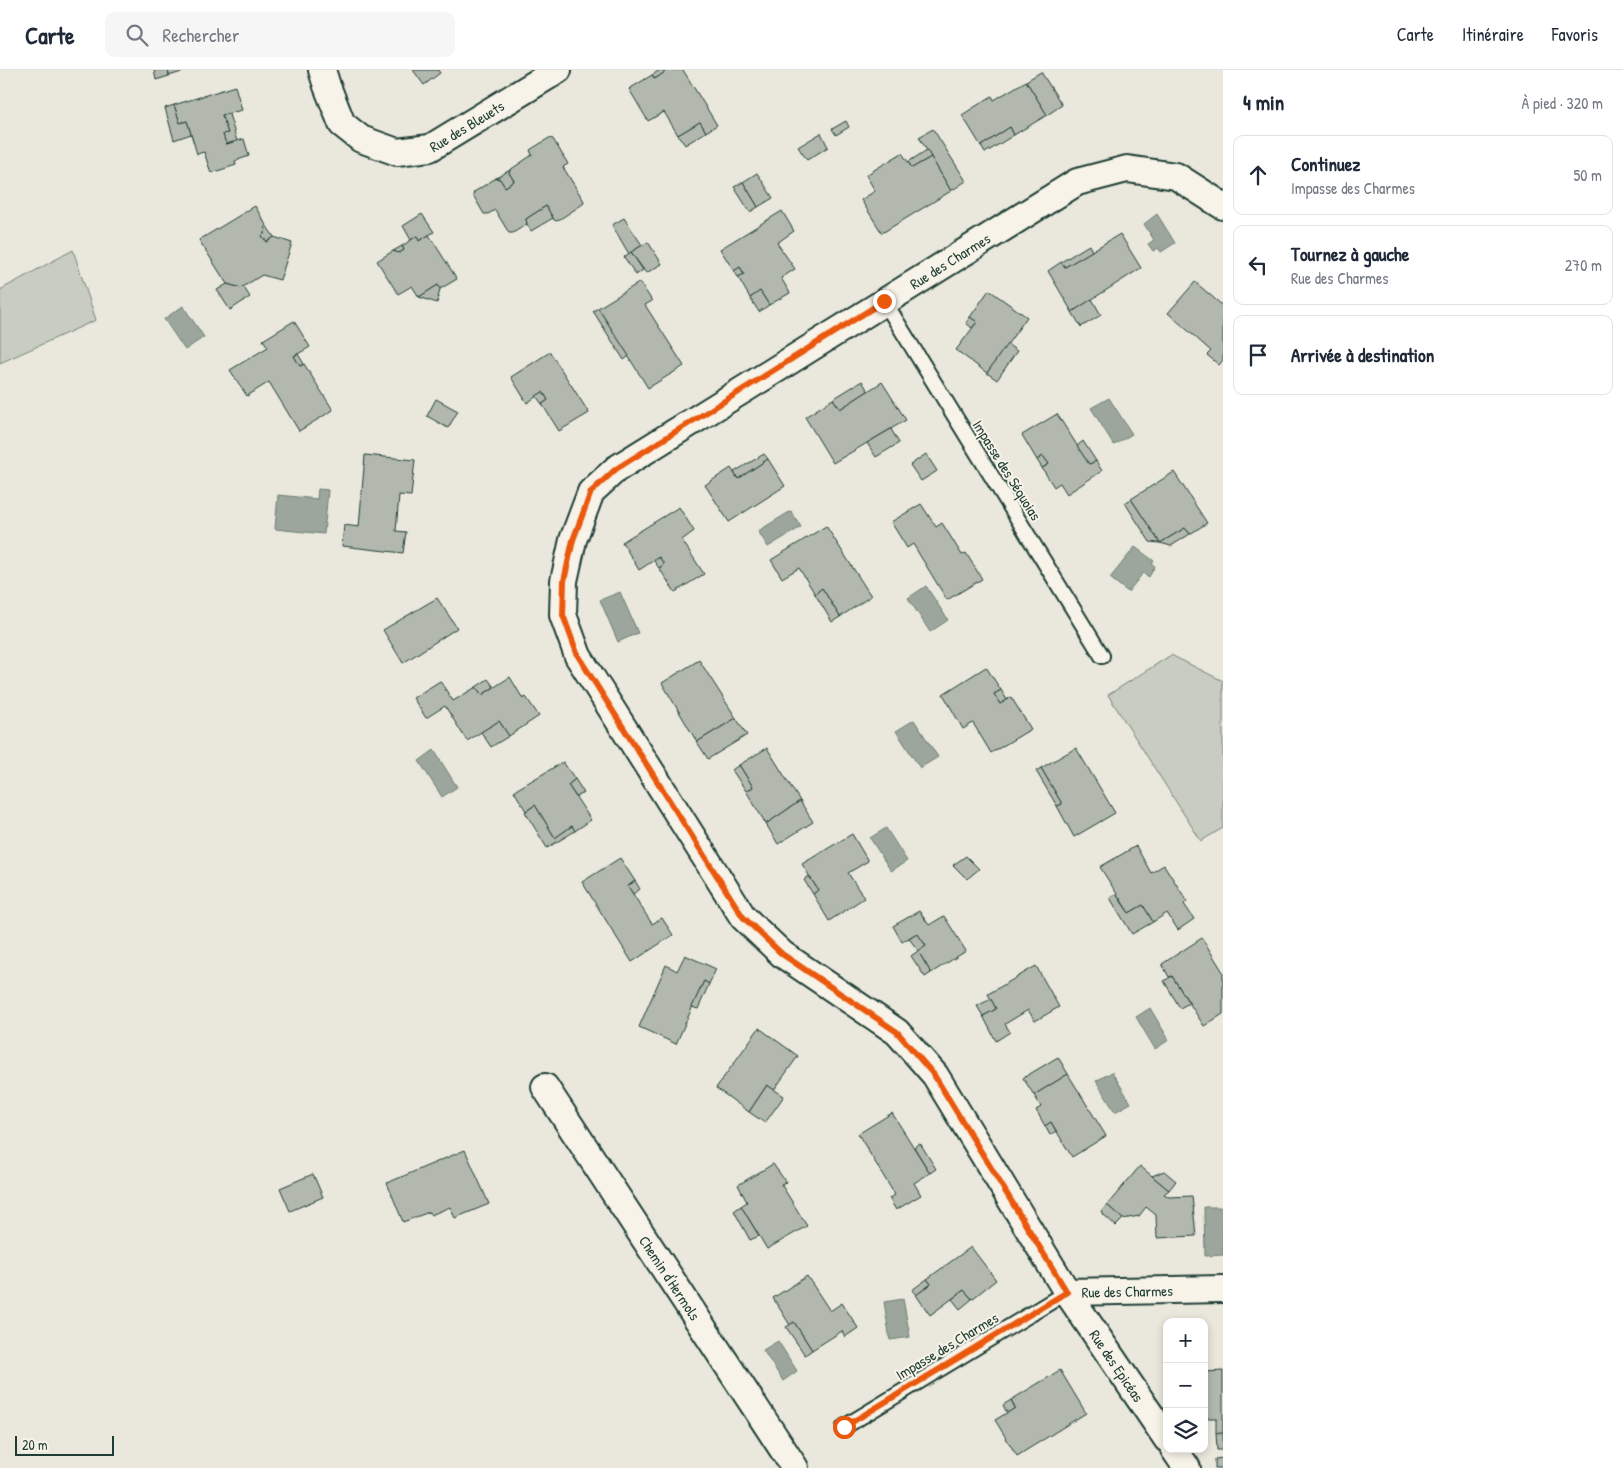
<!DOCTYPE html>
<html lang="fr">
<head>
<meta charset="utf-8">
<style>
  body { margin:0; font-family:"Patrick Hand",sans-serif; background:#f6f6f7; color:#1f2937 }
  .controls { position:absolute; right:15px; bottom:15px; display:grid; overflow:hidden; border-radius:10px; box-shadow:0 2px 8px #0003 }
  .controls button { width:45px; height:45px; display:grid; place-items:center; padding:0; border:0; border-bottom:1px solid #e0e1e3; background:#fff; color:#1f2937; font:25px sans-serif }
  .scale { position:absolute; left:15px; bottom:12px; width:99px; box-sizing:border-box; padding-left:5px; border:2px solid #1f3d34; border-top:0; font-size:14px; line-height:18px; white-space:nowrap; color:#1f3d34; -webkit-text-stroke:4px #f7f3e8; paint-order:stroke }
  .stop { position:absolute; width:15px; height:15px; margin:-11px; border:4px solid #ea580c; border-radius:50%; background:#fff }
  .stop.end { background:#ea580c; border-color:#fff; box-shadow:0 1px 5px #0008 }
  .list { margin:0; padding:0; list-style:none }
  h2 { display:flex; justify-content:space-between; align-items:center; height:65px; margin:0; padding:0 20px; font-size:21px }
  h2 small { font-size:16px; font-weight:400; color:#747a83 }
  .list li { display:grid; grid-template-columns:32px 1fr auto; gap:15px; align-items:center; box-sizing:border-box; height:80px; margin:0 10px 10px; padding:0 10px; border:1px solid #e0e1e3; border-radius:10px }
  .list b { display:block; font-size:19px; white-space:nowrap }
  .list p { margin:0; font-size:16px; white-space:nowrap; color:#747a83 }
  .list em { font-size:16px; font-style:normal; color:#747a83 }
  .icon { flex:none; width:28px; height:28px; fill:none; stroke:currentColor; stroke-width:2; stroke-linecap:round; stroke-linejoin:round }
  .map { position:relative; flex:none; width:1223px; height:1398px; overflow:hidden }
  header { display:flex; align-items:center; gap:30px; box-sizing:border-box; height:70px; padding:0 25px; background:#fff; border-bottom:1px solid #e0e1e3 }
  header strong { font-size:24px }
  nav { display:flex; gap:28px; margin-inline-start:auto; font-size:18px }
  .search { width:350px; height:45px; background:#f6f6f7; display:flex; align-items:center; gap:12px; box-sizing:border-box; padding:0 18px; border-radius:10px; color:#747a83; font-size:19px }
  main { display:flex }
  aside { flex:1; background:#fff }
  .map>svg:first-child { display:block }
</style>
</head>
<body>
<header>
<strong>Carte</strong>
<div class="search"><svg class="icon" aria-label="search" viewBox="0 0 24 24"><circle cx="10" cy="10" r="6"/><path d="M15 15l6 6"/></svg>Rechercher</div>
<nav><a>Carte</a><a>Itinéraire</a><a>Favoris</a></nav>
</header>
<main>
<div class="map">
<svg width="1223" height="1398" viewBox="0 0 1223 1398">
  <rect width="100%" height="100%" fill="#eae8dd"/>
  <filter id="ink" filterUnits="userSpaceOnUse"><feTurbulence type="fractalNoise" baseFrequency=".02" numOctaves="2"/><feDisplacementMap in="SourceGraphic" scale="10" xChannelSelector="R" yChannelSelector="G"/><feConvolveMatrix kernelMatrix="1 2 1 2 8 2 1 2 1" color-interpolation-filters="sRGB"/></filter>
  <g filter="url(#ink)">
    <g fill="#c8ccc1" stroke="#74847a">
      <polygon points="73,180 96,250 0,293 0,220"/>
      <polygon points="1171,585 1223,611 1223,758 1201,771 1108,625"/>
    </g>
    <g fill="#9ca69c" stroke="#6a7c72">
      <polygon points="1157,144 1175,173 1161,182 1158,178 1153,181 1148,174 1154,170 1144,154"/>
      <polygon points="183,236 204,267 185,280 164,249"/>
      <polygon points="1109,328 1132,364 1114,375 1091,338"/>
      <polygon points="318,419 328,420 324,464 275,459 278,425 317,429"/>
      <polygon points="791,441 801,457 768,477 758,461"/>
      <polygon points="1135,477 1154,491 1152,494 1155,496 1149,507 1143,503 1128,522 1110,508"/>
      <polygon points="926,516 948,550 930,562 908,528"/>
      <polygon points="620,522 638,563 618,572 600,530"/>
      <polygon points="914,650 938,687 920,698 896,661"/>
      <polygon points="434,680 457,717 442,727 419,691"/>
      <polygon points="886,758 907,791 891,801 870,768"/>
      <polygon points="1150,938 1169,970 1155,979 1136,947"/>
      <polygon points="1112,1002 1131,1033 1115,1042 1096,1011"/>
      <polygon points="1204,1137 1220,1137 1223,1143 1223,1185 1205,1186"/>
      <polygon points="903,1229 910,1267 890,1270 884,1232"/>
      <polygon points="778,1271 797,1301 783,1311 763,1280"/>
    </g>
    <g fill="#b2b8ae" stroke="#1f3d34">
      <polygon points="154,0 168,0 169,6 156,10"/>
      <polygon points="168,0 188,0 169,6"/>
      <polygon points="413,0 438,0 440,3 424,15"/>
      <polygon points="660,0 664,0 665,2 655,9 652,5"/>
      <polygon points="664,0 683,0 717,55 706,62 700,52 678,65 664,42 648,51 629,19 652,5 655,9 665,2"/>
      <polygon points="1041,2 1062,35 1047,45 1026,11"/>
      <polygon points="1026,11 1047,45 1014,65 1010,57 981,76 962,45 992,26 994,30"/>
      <polygon points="235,16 242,40 222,45 228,63 223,64 226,74 244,69 249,86 235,91 236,95 211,103 204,82 197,84 187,51 180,53 174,35"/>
      <polygon points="174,35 180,53 187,51 191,64 174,70 165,38"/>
      <polygon points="229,44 237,71 226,74 223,64 228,63 222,45"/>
      <polygon points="846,51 849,57 836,65 832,59"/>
      <polygon points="700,52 706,62 685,75 678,65"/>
      <polygon points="1010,57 1014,65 985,83 981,76"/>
      <polygon points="933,59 966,111 951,121 919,67"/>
      <polygon points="821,63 828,77 807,90 798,77"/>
      <polygon points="549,68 553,69 568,94 563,97 584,131 583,134 557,151 554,150 546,136 526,149 527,154 513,163 509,163 495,140 488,144 484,144 473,125 474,122 496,108 500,109 505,117 514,111 509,103 510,100 532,85 530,80"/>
      <polygon points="927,80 931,87 912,98 908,92"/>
      <polygon points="902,83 912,98 931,87 951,121 882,163 861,130 875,121 866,105"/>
      <polygon points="510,100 509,103 514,111 505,117 500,109 496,108"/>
      <polygon points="757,103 773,128 758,137 743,112"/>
      <polygon points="743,112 758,137 750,142 734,117"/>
      <polygon points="255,136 266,155 264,164 262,166 267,172 274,167 292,173 280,210 262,205 241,218 227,214 199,170"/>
      <polygon points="546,136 553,148 531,161 527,154 526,149"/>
      <polygon points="782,141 794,161 777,173 795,199 781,208 790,223 769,235 760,221 750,228 738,207 744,204 740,197 734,201 720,179"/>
      <polygon points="422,144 434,162 419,171 417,166 411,170 403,156"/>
      <polygon points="624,148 642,175 629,184 612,155"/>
      <polygon points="266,155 274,167 267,172 262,166 264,164"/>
      <polygon points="1120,164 1141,198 1072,242 1048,201 1061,192 1065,197"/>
      <polygon points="429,165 457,209 440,219 438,215 419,227 412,216 398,224 377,191 393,181 399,183 404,180 402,176 417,166 419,171"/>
      <polygon points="648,172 662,194 646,203 631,182"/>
      <polygon points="1089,175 1092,181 1065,197 1061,192"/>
      <polygon points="402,176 404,180 399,183 393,181"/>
      <polygon points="631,182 643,200 636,205 624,187"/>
      <polygon points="740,197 744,204 738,207 734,201"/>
      <polygon points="640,212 652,231 645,235 684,296 648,318 598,238"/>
      <polygon points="1195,212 1223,236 1223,290 1219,295 1207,285 1211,281 1168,243"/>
      <polygon points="227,214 241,218 243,216 250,227 230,240 217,220"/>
      <polygon points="438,215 440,219 437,233 419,227"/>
      <polygon points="989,220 1027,247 987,303 956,280 977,252 970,247"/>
      <polygon points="760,221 769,235 759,242 750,228"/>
      <polygon points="1092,229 1101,245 1081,257 1072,242"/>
      <polygon points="598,238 629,286 624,290 593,241"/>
      <polygon points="970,247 977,252 972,258 966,253"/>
      <polygon points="294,251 310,277 294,286 300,296 304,294 333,340 299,361 269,312 247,326 230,300 268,277 263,270"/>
      <polygon points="1007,274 1017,281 997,310 987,303"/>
      <polygon points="550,282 589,343 559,361 542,334 548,330 543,322 527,333 511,307"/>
      <polygon points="298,284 304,294 300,296 294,286"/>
      <polygon points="862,311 868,321 840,339 833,329"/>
      <polygon points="882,312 906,350 833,393 805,347 833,329 840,339"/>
      <polygon points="543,322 548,330 542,334 536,326"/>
      <polygon points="436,329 458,341 448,358 427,346"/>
      <polygon points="1057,344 1089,394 1096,391 1102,401 1067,424 1060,413 1054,417 1042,398 1049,394 1043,386 1037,390 1022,365"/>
      <polygon points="891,359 899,373 876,387 867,373"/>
      <polygon points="1083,371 1096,391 1089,394 1077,376"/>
      <polygon points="764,384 768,389 738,409 734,402"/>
      <polygon points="926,384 937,401 921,411 910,395"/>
      <polygon points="365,385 415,390 411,426 399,425 396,461 406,462 403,483 342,476 344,455 359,457"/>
      <polygon points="1043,386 1049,394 1042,398 1037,390"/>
      <polygon points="768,389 785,416 729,452 705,415 731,398 738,409"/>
      <polygon points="1174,402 1207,453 1190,464 1185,458 1160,473 1131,429"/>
      <polygon points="1131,429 1160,473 1150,472 1125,433"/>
      <polygon points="921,434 936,457 942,453 962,485 966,483 982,509 947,530 913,474 907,478 891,452"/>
      <polygon points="679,437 694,461 682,470 704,504 675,522 659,498 664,494 659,487 639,500 622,472"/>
      <polygon points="826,456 871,526 840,547 822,518 815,524 799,498 782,508 771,490"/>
      <polygon points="1185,458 1190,464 1171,476 1160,473"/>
      <polygon points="659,487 664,494 659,498 654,491"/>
      <polygon points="822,518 840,547 832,552 815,524"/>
      <polygon points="437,528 457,558 403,593 383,560"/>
      <polygon points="699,590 736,648 697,672 662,613"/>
      <polygon points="986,597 1001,620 994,624 1000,634 1011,627 1031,659 991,683 973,653 963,659 943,624"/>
      <polygon points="510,607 523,629 526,627 539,646 509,666 499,651 467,671 445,636 426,648 413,628 440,611 453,631 476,617 482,625"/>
      <polygon points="488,609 494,617 482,625 476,617"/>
      <polygon points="1001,620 1007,630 1000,634 994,624"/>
      <polygon points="736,648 747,665 708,689 697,672"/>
      <polygon points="499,651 509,666 491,677 481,662"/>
      <polygon points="767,678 800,731 766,754 746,721 753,717 739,695"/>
      <polygon points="1076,678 1115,743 1074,767 1057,736 1062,734 1041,698"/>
      <polygon points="563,692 575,709 568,715 591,750 575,761 572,756 555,768 535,735 526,741 514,721"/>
      <polygon points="739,695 753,717 746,721 732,700"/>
      <polygon points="1041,698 1062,734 1057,736 1036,701"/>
      <polygon points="575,709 584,723 576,727 568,715"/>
      <polygon points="800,731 813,752 778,774 766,754"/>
      <polygon points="535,735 555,768 572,756 575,761 547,778 525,742"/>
      <polygon points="852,764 868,791 848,803 864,828 829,851 813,824 818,820 802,794"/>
      <polygon points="1136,776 1151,803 1164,795 1187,831 1184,834 1194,849 1178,860 1167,843 1153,852 1143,835 1129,843 1100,797"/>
      <polygon points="966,786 979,799 967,809 953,795"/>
      <polygon points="620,788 635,811 628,816 652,854 662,848 673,865 632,892 582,812"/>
      <polygon points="809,806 818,820 813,824 804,810"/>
      <polygon points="635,811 640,819 633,824 628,816"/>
      <polygon points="1116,824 1129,843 1143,835 1153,852 1132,864 1110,828"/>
      <polygon points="919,841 929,855 944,846 966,881 931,903 918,881 926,876 917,863 902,872 893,856"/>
      <polygon points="917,863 926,876 918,881 909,868"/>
      <polygon points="1202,868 1223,902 1223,944 1204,956 1172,906 1169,907 1162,894"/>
      <polygon points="918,881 931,903 925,907 911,886"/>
      <polygon points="685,885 716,899 709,914 704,911 676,974 639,957 666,895 677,901"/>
      <polygon points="1036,896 1059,937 1035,951 1028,940 1005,954 1010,962 996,971 983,946 996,939 988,924"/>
      <polygon points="1172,906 1189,933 1180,938 1164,911"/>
      <polygon points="704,911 709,914 698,939 692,937"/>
      <polygon points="991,929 996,939 983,946 977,936"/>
      <polygon points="759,958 798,986 774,1020 767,1015 749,1042 716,1018"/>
      <polygon points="1058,987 1068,1004 1034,1025 1023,1008"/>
      <polygon points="1068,1004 1106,1066 1072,1087 1051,1052 1045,1056 1036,1040 1041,1037 1034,1025"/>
      <polygon points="767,1015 784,1026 765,1053 749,1042"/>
      <polygon points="892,1043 930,1103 914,1113 921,1125 896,1140 889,1128 895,1125 858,1064"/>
      <polygon points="1051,1052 1056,1061 1050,1065 1045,1056"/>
      <polygon points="920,1073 936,1099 930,1103 914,1077"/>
      <polygon points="465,1080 489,1134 455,1148 450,1137 431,1145 429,1142 403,1152 387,1113"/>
      <polygon points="773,1094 786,1112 781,1114 807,1156 767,1179 741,1136 747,1132 738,1115"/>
      <polygon points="1140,1096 1169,1120 1164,1124 1169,1127 1192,1126 1196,1166 1157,1168 1156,1145 1146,1137 1139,1146 1123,1149 1107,1135"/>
      <polygon points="1164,1101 1176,1111 1169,1120 1152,1106"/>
      <polygon points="313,1104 323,1127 290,1141 280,1118"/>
      <polygon points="1107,1135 1123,1149 1116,1156 1101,1142"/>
      <polygon points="741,1136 759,1166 750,1170 734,1141"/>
      <polygon points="971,1177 996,1210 972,1229 964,1220 930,1245 916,1225 931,1214 927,1209"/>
      <polygon points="807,1206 830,1241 842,1233 858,1258 845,1267 842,1261 812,1280 794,1252 790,1255 773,1228"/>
      <polygon points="927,1209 931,1214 916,1225 912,1220"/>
      <polygon points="964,1220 972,1229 960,1239 952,1229"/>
      <polygon points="794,1252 812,1280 805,1285 786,1257"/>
      <polygon points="1060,1300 1086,1343 1017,1386 995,1350 1015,1338 1011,1330"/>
      <polygon points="1223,1301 1223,1363 1216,1363 1216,1348 1205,1348 1204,1302"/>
      <polygon points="1011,1330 1015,1338 1007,1343 1003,1335"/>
      <polygon points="1216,1363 1223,1363 1223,1380 1217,1380"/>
      <polygon points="1223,1388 1223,1398 1215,1398 1215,1389"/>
    </g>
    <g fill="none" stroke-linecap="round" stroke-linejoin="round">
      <g stroke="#1f3d34" stroke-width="18">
        <g id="lane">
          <polyline points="884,231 1102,586"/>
          <polyline points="844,1357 1067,1222"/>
        </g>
      </g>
      <g stroke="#1f3d34" stroke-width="30">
        <g id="street">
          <path id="s1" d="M322,0L327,16L342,54L361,69L397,82L430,78L558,0"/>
          <path id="s2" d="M1223,136L1176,106L1127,99L1077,112L616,399L591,422L573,470L564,511L563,545L578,586L743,847L782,884L897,962L935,1005L1067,1222L1223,1219"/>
          <path id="s3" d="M545,1017L795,1398"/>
          <path id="s4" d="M1067,1222L1167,1369"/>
          <polyline points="1174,1379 1187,1398"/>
        </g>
      </g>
      <use href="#lane" stroke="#f7f3e8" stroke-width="14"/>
      <use href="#street" stroke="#f7f3e8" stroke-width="26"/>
    </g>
  </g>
  <g fill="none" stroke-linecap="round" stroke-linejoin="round" filter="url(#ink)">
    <polyline stroke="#ea580c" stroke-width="6" points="844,1357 1067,1222 934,1005 897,962 782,884 743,847 578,586 563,545 564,511 573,470 591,422 616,399 884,231"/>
  </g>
  <g text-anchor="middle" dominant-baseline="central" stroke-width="4" stroke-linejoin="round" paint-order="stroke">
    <g font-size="15" fill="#1f3d34" stroke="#f7f3e8">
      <text stroke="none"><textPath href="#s1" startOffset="196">Rue des Bleuets</textPath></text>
      <text transform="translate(950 191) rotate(-32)">Rue des Charmes</text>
      <text transform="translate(1007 400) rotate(58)">Impasse des Séquoias</text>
      <text stroke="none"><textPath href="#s3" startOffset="228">Chemin d'Hermols</textPath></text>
      <text stroke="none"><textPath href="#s2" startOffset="1778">Rue des Charmes</textPath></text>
      <text transform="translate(947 1276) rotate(-31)">Impasse des Charmes</text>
      <text stroke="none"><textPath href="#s4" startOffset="89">Rue des Epicéas</textPath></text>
    </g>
  </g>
</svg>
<div class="controls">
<button>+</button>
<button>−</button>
<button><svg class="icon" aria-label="layers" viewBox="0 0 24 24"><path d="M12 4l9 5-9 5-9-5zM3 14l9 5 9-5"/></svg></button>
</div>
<div class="scale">20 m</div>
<div class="stop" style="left:844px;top:1357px"></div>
<div class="stop end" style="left:884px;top:231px"></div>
</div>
<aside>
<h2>4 min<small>À pied · 320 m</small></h2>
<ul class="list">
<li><svg class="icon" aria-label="ahead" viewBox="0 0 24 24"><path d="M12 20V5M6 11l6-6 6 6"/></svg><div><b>Continuez</b><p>Impasse des Charmes</p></div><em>50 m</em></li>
<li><svg class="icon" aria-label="left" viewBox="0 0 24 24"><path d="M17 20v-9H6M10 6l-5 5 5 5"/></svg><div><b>Tournez à gauche</b><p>Rue des Charmes</p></div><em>270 m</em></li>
<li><svg class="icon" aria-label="arrive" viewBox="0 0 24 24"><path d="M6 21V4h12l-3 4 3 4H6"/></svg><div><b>Arrivée à destination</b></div></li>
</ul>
</aside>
</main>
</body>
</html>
